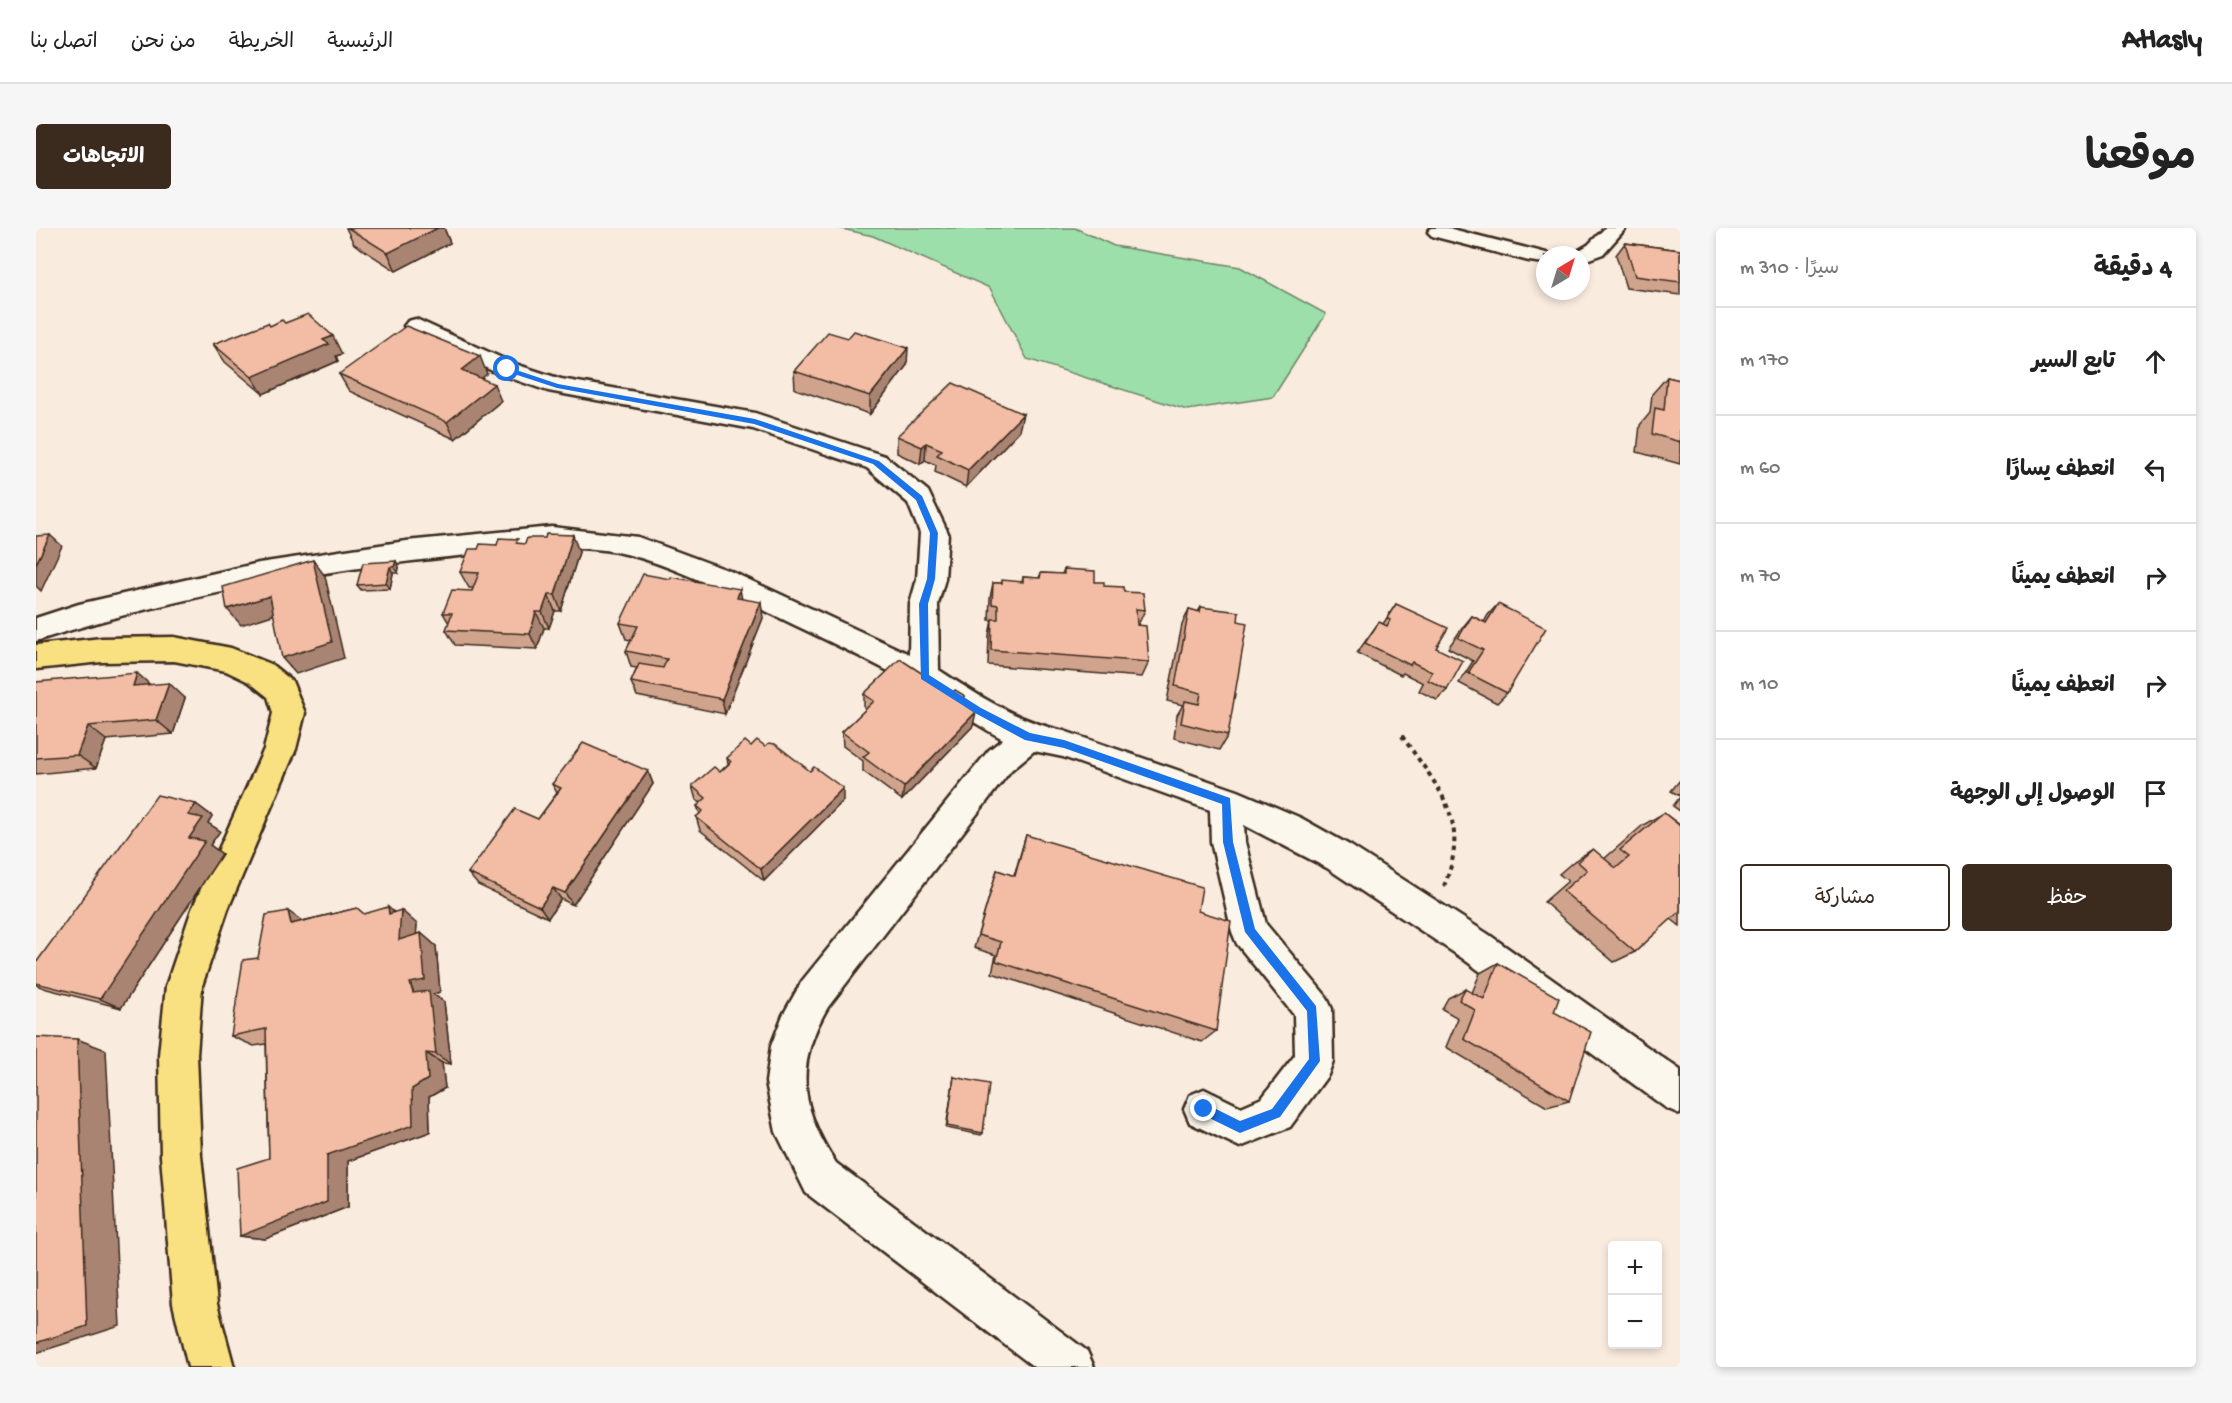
<!DOCTYPE html>
<html lang="ar">
<head>
<meta charset="utf-8">
<style>
  body { margin:0; font-family:"Gochi Hand","Playpen Sans Arabic",sans-serif; background:#f6f6f6; color:#222; direction:rtl }
  .controls { position:absolute; right:18px; bottom:18px; display:grid; overflow:hidden; border-radius:6px; box-shadow:0 3px 9px #0003 }
  .controls button { width:54px; height:54px; display:grid; place-items:center; padding:0; border:0; border-bottom:2px solid #e0e0e0; background:#fff; color:#222; font:30px sans-serif }
  .compass { position:absolute; left:1500px; top:18px; width:54px; height:54px; border-radius:50%; background:#fff; box-shadow:0 3px 9px #0003; rotate:38deg }
  .stop { position:absolute; width:18px; height:18px; margin:-14px; border:4px solid #1a73e8; border-radius:50%; background:#fff }
  .stop.end { background:#1a73e8; border-color:#fff; box-shadow:0 2px 6px #0008 }
  .list { margin:0; padding:0; list-style:none }
  h2 { display:flex; justify-content:space-between; align-items:center; height:78px; margin:0; padding:0 24px; font-size:26px }
  h2 small { font-size:20px; font-weight:400; color:#767676 }
  .list li { display:grid; grid-template-columns:39px 1fr auto; gap:18px; align-items:center; box-sizing:border-box; height:108px; padding:0 24px; border-top:2px solid #e0e0e0 }
  .list b { display:block; font-size:22px; white-space:nowrap }
  .list em { font-size:20px; font-style:normal; color:#767676 }
  .actions { display:flex; gap:12px; padding:18px 24px }
  .actions a { flex:1; padding:14px 0; border:2px solid #3b2a1e; border-radius:6px; text-align:center; font-size:21px; color:#3b2a1e }
  .actions .main { background:#3b2a1e; color:#fff }
  .icon { flex:none; width:33px; height:33px; fill:none; stroke:currentColor; stroke-width:2; stroke-linecap:round; stroke-linejoin:round }
  .map { position:relative; flex:none; width:1644px; height:1139px; overflow:hidden; direction:ltr; border-radius:6px }
  header { display:flex; align-items:center; gap:36px; box-sizing:border-box; height:84px; padding:0 30px; background:#fff; border-bottom:2px solid #e0e0e0 }
  header strong { font-size:28px }
  nav { display:flex; gap:33px; margin-inline-start:auto; font-size:21px }
  .intro { display:flex; align-items:center; justify-content:space-between; box-sizing:border-box; height:144px; padding:0 36px }
  h1 { margin:0; font-size:42px }
  .button { padding:15px 27px; border-radius:6px; background:#3b2a1e; color:#fff; font-size:21px; font-weight:700 }
  main { display:flex; gap:36px; padding:0 36px }
  aside { flex:1; background:#fff; border-radius:6px; box-shadow:0 3px 9px #0003 }
  .map>svg:first-child { display:block }
</style>
</head>
<body>
<header>
<strong>Atlasly</strong>
<nav><a>الرئيسية</a><a>الخريطة</a><a>من نحن</a><a>اتصل بنا</a></nav>
</header>
<div class="intro"><h1>موقعنا</h1><a class="button">الاتجاهات</a></div>
<main>
<aside>
<h2>4 دقيقة<small>سيرًا · 310 m</small></h2>
<ul class="list">
<li><svg class="icon" aria-label="ahead" viewBox="0 0 24 24"><path d="M12 20V5M6 11l6-6 6 6"/></svg><div><b>تابع السير</b></div><em>170 m</em></li>
<li><svg class="icon" aria-label="left" viewBox="0 0 24 24"><path d="M17 20v-9H6M10 6l-5 5 5 5"/></svg><div><b>انعطف يسارًا</b></div><em>60 m</em></li>
<li><svg class="icon" aria-label="right" viewBox="0 0 24 24"><path d="M7 20v-9h11M14 6l5 5-5 5"/></svg><div><b>انعطف يمينًا</b></div><em>70 m</em></li>
<li><svg class="icon" aria-label="right" viewBox="0 0 24 24"><path d="M7 20v-9h11M14 6l5 5-5 5"/></svg><div><b>انعطف يمينًا</b></div><em>10 m</em></li>
<li><svg class="icon" aria-label="arrive" viewBox="0 0 24 24"><path d="M6 21V4h12l-3 4 3 4H6"/></svg><div><b>الوصول إلى الوجهة</b></div></li>
</ul>
<div class="actions"><a class="main">حفظ</a><a>مشاركة</a></div>
</aside>
<div class="map">
<svg width="1644" height="1139" viewBox="0 0 1644 1139">
  <rect width="100%" height="100%" fill="#f9ebde"/>
  <filter id="ink" filterUnits="userSpaceOnUse"><feTurbulence type="fractalNoise" baseFrequency=".0167" numOctaves="2"/><feDisplacementMap in="SourceGraphic" scale="12" xChannelSelector="R" yChannelSelector="G"/><feConvolveMatrix kernelMatrix="1 2 1 2 8 2 1 2 1" color-interpolation-filters="sRGB"/></filter>
  <g filter="url(#ink)">
    <polygon fill="#9cdfaa" stroke="#6c8464" stroke-width="1.5" points="802,0 1039,0 1078,18 1204,39 1290,86 1237,169 1151,182 991,131 954,60 837,8"/>
    <g fill="none" stroke-linecap="round" stroke-linejoin="round">
      <g stroke="#3b2a1e" stroke-width="5">
        <g id="street">
          <polygon points="1395,0 1412,0 1518,27 1509,27 1509,35 1493,33 1396,8 1392,4"/>
          <polygon points="1569,0 1590,0 1567,26 1545,34 1545,27 1535,27 1552,17"/>
          <path d="M380,91L479,136L525,151L719,185L849,228L892,263L912,305L909,351L902,376L903,442C943,468 981,493 1028,503L1202,563L1265,590L1315,618L1452,706L1644,842V886L1630,880L1426,730L1291,640L1208,597L1209,614L1230,696L1290,768L1296,781L1297,833L1292,847L1254,899L1204,919L1154,895L1148,881L1154,867L1168,861L1205,879L1226,870L1259,827L1258,787L1201,716L1196,704L1175,614L1174,582L1027,529L998,523L975,542L792,779C758,836 764,881 800,935L1051,1123L1058,1139H998L770,965L740,904L730,854L735,818L747,787L766,753L953,522L967,511C935,494 907,473 875,455C824,427 771,403 719,378C678,359 634,337 590,326C541,314 482,322 432,327C285,341 140,368 0,413V390L43,376L223,335L370,313L516,299L602,309L694,343L873,426L874,376L881,351L884,305L872,275L831,240L717,201L512,163L463,146L372,103L368,98L372,93Z"/>
        </g>
      </g>
      <g stroke="#3b2a1e" stroke-width="5">
        <polygon id="primary" points="138,409 195,420 235,436 256,453 269,485 260,521 192,681 166,758 161,827 165,928 181,1076 198,1139 152,1139 137,1076 125,928 123,827 130,758 156,681 228,521 237,485 232,469 213,454 190,443 138,433 66,434 0,441 0,417 66,410"/>
      </g>
      <path stroke="#3b2a1e" stroke-width="4" stroke-dasharray="4.5 4.5" stroke-linecap="butt" d="M1366,508C1402,560 1436,592 1408,658"/>
      <use href="#street" fill="#fbf7ec" fill-rule="evenodd"/>
      <use href="#primary" fill="#f9e181" fill-rule="evenodd"/>
    </g>
    <g fill="#d0a38d" stroke="#3b2a1e" stroke-width="1.5">
      <polygon points="310,0 408,0 414,15 360,43 318,16"/>
      <polygon points="1589,15 1644,22 1644,67 1590,60 1580,27"/>
      <polygon points="249,95 306,126 300,128 302,133 227,166 189,134 177,116 234,98"/>
      <polygon points="871,137 834,186 759,161 758,143"/>
      <polygon points="303,146 451,146 445,150 465,173 419,211 313,163"/>
      <polygon points="1631,149 1644,152 1644,236 1601,224 1604,197 1614,185 1616,166"/>
      <polygon points="983,203 930,259 899,244 900,237 889,232 884,236 861,225 861,208"/>
      <polygon points="484,316 543,324 525,383 519,383 513,400 508,400 501,421 419,417 410,402 413,395 407,385 436,363 437,360 433,360 424,344 442,321 461,317"/>
      <polygon points="360,333 363,339 362,345 357,345 354,361 325,362 321,357"/>
      <polygon points="1028,341 1068,358 1088,364 1109,382 1102,397 1113,434 1106,449 952,437 953,407 956,392 953,392 954,370 957,355 965,355 986,354 987,349 1003,350 1005,345 1026,346"/>
      <polygon points="706,371 727,390 689,486 601,468 595,454 601,440 595,439 590,423 595,412 590,411 584,395"/>
      <polygon points="1360,376 1400,420 1411,462 1401,472 1383,463 1387,455 1367,445 1365,447 1321,425 1343,394 1347,396"/>
      <polygon points="1462,376 1471,465 1461,475 1423,455 1437,433 1412,420 1427,399 1436,388 1448,394 1452,387"/>
      <polygon points="1165,379 1192,507 1183,522 1138,510 1141,487 1147,477 1131,473 1146,397 1153,381 1162,384"/>
      <polygon points="0,454 113,457 149,470 137,506 70,512 60,540 0,546"/>
      <polygon points="916,465 929,468 928,475 937,498 866,572 827,543 827,533 807,518 806,504 830,481 828,480 828,466"/>
      <polygon points="715,518 807,573 728,653 664,602 660,589 664,586 661,578 665,575 660,572 656,558 684,544 692,536 691,530"/>
      <polygon points="612,543 617,556 537,677 525,671 512,690 442,657 432,645 502,591 521,565 516,556"/>
      <polygon points="1644,552 1644,568 1635,563"/>
      <polygon points="1644,569 1644,583 1637,578"/>
      <polygon points="160,576 176,588 172,595 184,603 174,617 186,626 85,780 11,761 0,757 0,735"/>
      <polygon points="1628,585 1644,597 1644,698 1635,691 1599,724 1578,734 1508,674 1532,653 1523,646 1538,633 1557,621 1568,631 1607,597"/>
      <polygon points="990,607 1162,683 1180,803 1166,814 956,745 960,727 938,720 961,642 978,648"/>
      <polygon points="321,680 328,686 381,696 380,706 385,705 400,718 404,764 397,766 408,774 415,836 406,835 409,860 393,869 394,904 312,933 312,979 229,1011 204,1008 233,930 230,816 218,818 195,808 222,730 266,693"/>
      <polygon points="1462,735 1518,784 1533,873 1511,879 1410,819 1422,790 1406,781 1412,770 1429,761 1436,765 1444,745"/>
      <polygon points="918,849 947,905 945,907 910,900"/>
    </g>
    <g fill="#a98473" stroke="#3b2a1e" stroke-width="1.5">
      <polygon points="397,0 408,0 414,15 360,43 352,25"/>
      <polygon points="297,108 306,126 300,128 302,133 227,166 216,149 287,112"/>
      <polygon points="872,120 871,137 834,186 834,168"/>
      <polygon points="444,128 451,146 433,160 426,142"/>
      <polygon points="458,156 465,173 419,211 411,194"/>
      <polygon points="987,186 983,203 930,259 932,242"/>
      <polygon points="890,215 889,232 884,236 886,219"/>
      <polygon points="14,307 26,318 5,363 0,358 0,336"/>
      <polygon points="537,307 543,324 525,383 519,367"/>
      <polygon points="277,332 289,348 308,430 260,446 246,430"/>
      <polygon points="360,333 363,339 362,345 358,339"/>
      <polygon points="354,339 357,345 354,361 350,355"/>
      <polygon points="704,361 707,377 701,370"/>
      <polygon points="512,367 519,383 513,400 506,384"/>
      <polygon points="234,368 246,384 205,397 191,381"/>
      <polygon points="725,374 727,390 689,486 686,471"/>
      <polygon points="500,384 508,400 501,421 494,406"/>
      <polygon points="101,445 118,460 97,458"/>
      <polygon points="133,455 149,470 137,506 120,492"/>
      <polygon points="940,484 937,498 866,572 868,559"/>
      <polygon points="52,498 70,512 60,540 41,527"/>
      <polygon points="612,543 617,556 537,677 529,665"/>
      <polygon points="807,560 807,573 728,653 725,641"/>
      <polygon points="160,576 176,588 172,595 184,603 174,617 186,626 85,780 64,771 153,610 152,587"/>
      <polygon points="517,660 525,671 512,690 504,679"/>
      <polygon points="352,679 365,690 365,682 381,696 379,725 363,712 353,686"/>
      <polygon points="252,683 272,697 255,696"/>
      <polygon points="385,705 400,718 404,764 397,766 408,774 415,836 400,826 374,755"/>
      <polygon points="41,811 70,822 84,1098 0,1125 0,1115"/>
      <polygon points="390,825 406,835 409,860 393,869 394,904 312,933 312,979 229,1011 204,1008 291,927 376,861"/>
    </g>
    <g fill="#f2bda4" stroke="#3b2a1e" stroke-width="1.5">
      <polygon points="312,0 402,0 352,25"/>
      <polygon points="1589,15 1644,22 1644,54 1599,48"/>
      <polygon points="272,86 297,108 287,112 293,116 216,149 177,116 232,95 234,98 246,92 249,95"/>
      <polygon points="370,98 444,128 426,142 458,156 411,194 303,146"/>
      <polygon points="818,103 872,120 834,168 758,143 792,104 812,110"/>
      <polygon points="1631,149 1644,152 1644,214 1616,206 1619,180 1628,182"/>
      <polygon points="917,155 987,186 932,242 901,227 906,222 890,215 886,219 861,208"/>
      <polygon points="510,306 537,307 519,367 512,367 506,384 500,384 494,406 410,402 416,385 407,385 416,362 436,363 443,345 424,344 433,321 442,321 444,316 461,317 463,310 482,311 480,315 489,316 491,310 509,310"/>
      <polygon points="14,307 0,336 0,308"/>
      <polygon points="277,332 296,414 246,430 234,368 191,381 187,359"/>
      <polygon points="360,333 358,339 354,339 350,355 321,357 327,335"/>
      <polygon points="1028,341 1059,343 1059,354 1068,354 1068,358 1087,359 1088,364 1107,365 1109,382 1100,381 1101,397 1110,398 1113,434 955,422 956,391 962,391 962,377 956,376 957,355 966,355 966,352 987,354 987,349 1004,350 1005,345 1028,346"/>
      <polygon points="607,346 634,351 635,349 704,361 701,370 725,374 686,471 595,454 603,436 627,440 631,431 590,423 602,398 584,395"/>
      <polygon points="1360,376 1412,400 1400,420 1427,433 1411,462 1392,452 1396,444 1376,434 1374,437 1329,415 1343,394 1351,398 1354,392 1351,390"/>
      <polygon points="1462,376 1510,400 1471,465 1432,445 1447,422 1422,410 1436,388 1450,395"/>
      <polygon points="1165,379 1203,384 1202,393 1211,395 1192,507 1145,495 1149,473 1163,476 1165,465 1139,458 1153,381 1164,384"/>
      <polygon points="864,431 916,465 919,462 929,468 924,473 940,484 868,559 827,529 833,524 806,504 838,473 828,466"/>
      <polygon points="101,445 97,458 133,455 120,492 52,498 41,527 0,530 0,454"/>
      <polygon points="721,512 729,518 733,515 739,516 774,543 778,539 807,560 725,641 660,589 667,583 661,578 670,570 656,558 678,539 684,544 695,534 691,530 709,513 715,518"/>
      <polygon points="547,515 612,543 529,665 517,660 504,679 432,645 479,581 502,591 525,560 516,556"/>
      <polygon points="121,567 160,576 152,587 167,590 153,610 169,613 64,771 0,755 0,735"/>
      <polygon points="1628,585 1644,598 1644,683 1599,724 1527,663 1551,642 1542,634 1557,621 1580,640 1593,629 1584,622"/>
      <polygon points="990,607 1166,659 1162,683 1195,693 1180,803 960,733 965,714 942,707 961,642 979,648"/>
      <polygon points="352,679 353,686 365,682 363,712 385,705 389,752 374,755 377,765 393,763 400,826 390,825 392,851 376,861 377,897 291,927 291,974 204,1008 201,940 233,930 230,801 195,808 207,732 222,730 230,687 252,683 255,696 321,680 328,686"/>
      <polygon points="1462,735 1523,770 1518,784 1555,804 1533,873 1428,811 1439,782 1423,772 1429,761 1448,771"/>
      <polygon points="0,809 41,811 51,1098 0,1115"/>
      <polygon points="918,849 953,856 947,905 911,898"/>
    </g>
  </g>
  <polygon fill="#1a73e8" points="471,139 522,156 719,191 843,233 886,268 902,305 899,351 892,376 893,447 945,480 994,505 1028,512 1194,570 1197,614 1219,701 1280,778 1284,833 1244,889 1204,905 1163,885 1162,881 1168,875 1204,893 1236,881 1273,831 1271,783 1209,704 1187,614 1186,576 1028,520 989,512 939,485 885,451 883,376 891,351 894,305 880,272 837,236 718,196 521,160 469,143"/>
</svg>
<div class="controls">
<button>+</button>
<button>−</button>
</div>
<svg class="compass" viewBox="-18 -18 36 36"><path d="M0-13l5 13h-10z" fill="#e53935"/><path d="M0 13l5-13h-10z" fill="#767676"/></svg>
<div class="stop" style="left:471px;top:141px"></div>
<div class="stop end" style="left:1168px;top:881px"></div>
</div>
</main>
</body>
</html>
